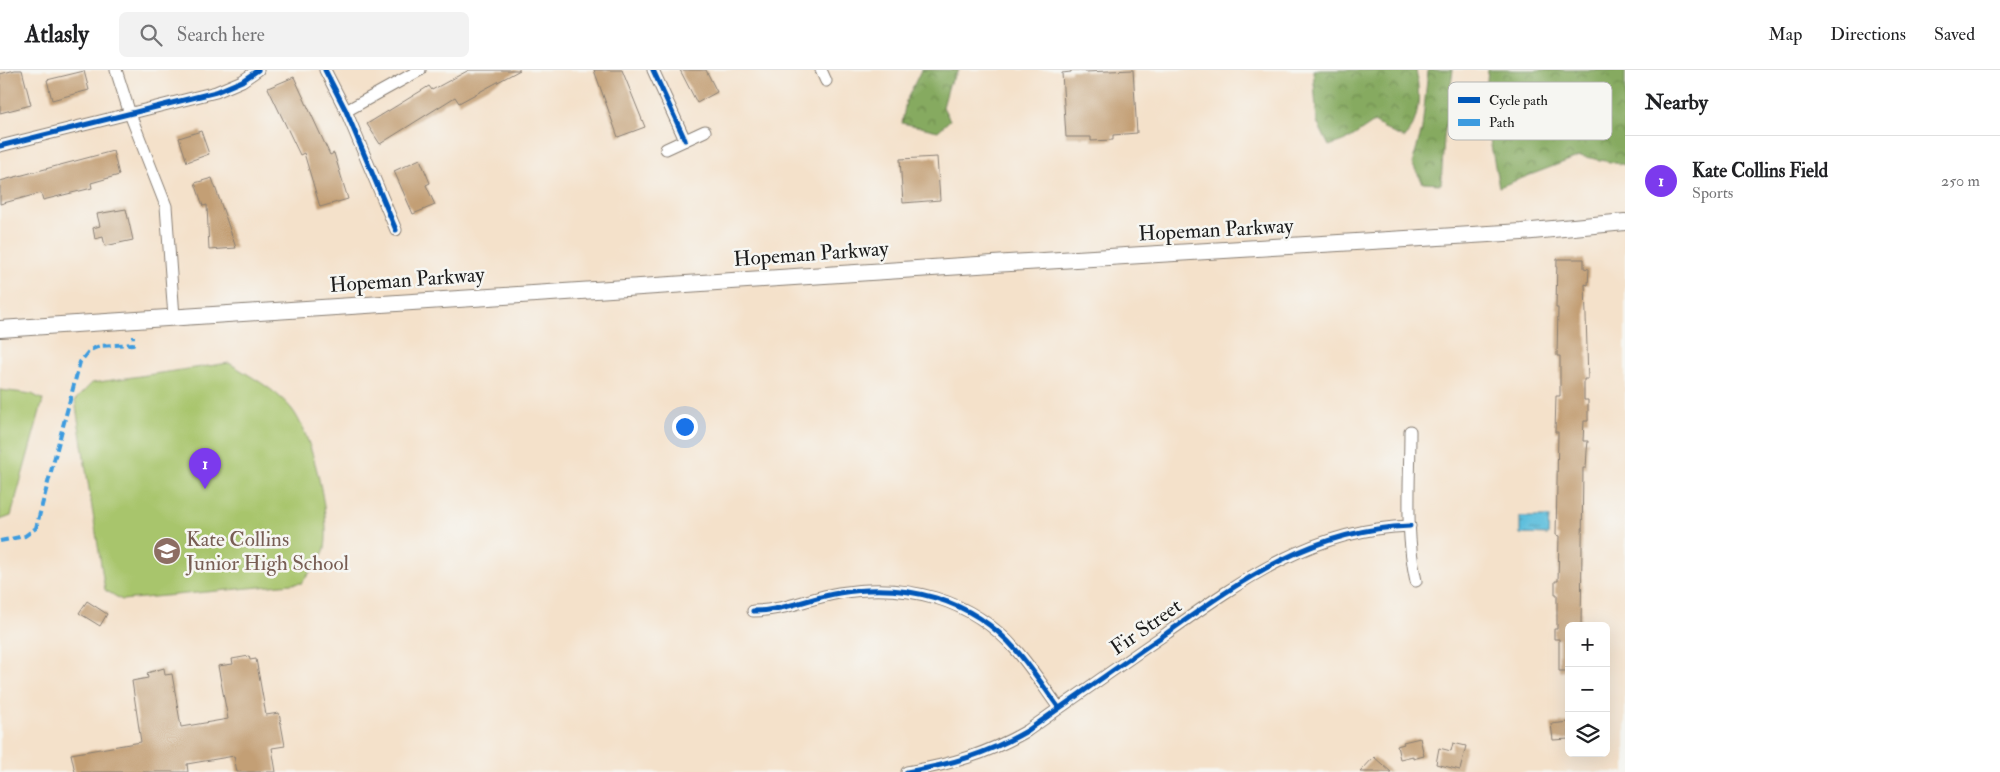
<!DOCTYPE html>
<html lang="en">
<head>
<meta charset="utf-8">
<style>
  body { margin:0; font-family:"IM FELL Double Pica",serif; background:#f2f2f2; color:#202124 }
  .controls { position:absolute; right:15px; bottom:15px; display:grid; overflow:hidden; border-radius:8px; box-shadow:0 5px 20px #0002 }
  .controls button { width:45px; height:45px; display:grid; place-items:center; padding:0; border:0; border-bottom:1px solid #e0e0e0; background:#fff; color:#202124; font:25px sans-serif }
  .you { position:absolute; left:684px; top:356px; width:18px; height:18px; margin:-12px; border:4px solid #fff; border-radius:50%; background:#1a73e8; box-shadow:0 0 0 8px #1a73e833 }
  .badge { display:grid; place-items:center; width:32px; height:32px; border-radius:50%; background:#7c3aed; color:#fff; font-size:16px; font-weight:700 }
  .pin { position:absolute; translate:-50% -41px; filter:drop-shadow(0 1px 2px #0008) }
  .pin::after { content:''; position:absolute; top:26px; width:18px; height:15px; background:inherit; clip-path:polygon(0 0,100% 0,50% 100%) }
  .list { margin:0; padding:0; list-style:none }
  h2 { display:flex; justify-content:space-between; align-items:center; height:65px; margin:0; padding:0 20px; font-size:21px }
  h2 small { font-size:16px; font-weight:400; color:#757577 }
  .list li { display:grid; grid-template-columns:32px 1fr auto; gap:15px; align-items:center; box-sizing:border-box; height:90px; padding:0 20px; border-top:1px solid #e0e0e0 }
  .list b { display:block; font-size:19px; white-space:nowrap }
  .list p { margin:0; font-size:16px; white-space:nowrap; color:#757577 }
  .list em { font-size:16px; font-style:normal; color:#757577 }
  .icon { flex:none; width:28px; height:28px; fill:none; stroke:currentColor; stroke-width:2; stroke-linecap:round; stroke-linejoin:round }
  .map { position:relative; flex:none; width:1625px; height:702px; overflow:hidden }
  header { display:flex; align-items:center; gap:30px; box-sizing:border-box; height:70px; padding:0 25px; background:#fff; border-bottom:1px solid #e0e0e0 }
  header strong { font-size:24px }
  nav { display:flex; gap:28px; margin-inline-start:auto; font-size:18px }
  .search { width:350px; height:45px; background:#f2f2f2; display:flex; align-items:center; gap:12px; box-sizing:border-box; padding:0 18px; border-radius:8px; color:#757577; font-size:19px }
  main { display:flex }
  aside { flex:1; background:#fff }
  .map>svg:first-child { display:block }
</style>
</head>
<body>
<header>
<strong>Atlasly</strong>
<div class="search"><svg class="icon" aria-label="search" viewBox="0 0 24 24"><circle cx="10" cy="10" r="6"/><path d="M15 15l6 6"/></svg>Search here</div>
<nav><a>Map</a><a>Directions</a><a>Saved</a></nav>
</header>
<main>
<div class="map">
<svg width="1625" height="702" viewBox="0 0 1625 702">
  <defs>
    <pattern id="forest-crowns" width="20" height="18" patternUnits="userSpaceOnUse" patternTransform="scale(1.25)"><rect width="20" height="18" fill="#86aa60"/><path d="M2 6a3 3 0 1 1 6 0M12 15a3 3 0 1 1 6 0" fill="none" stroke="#6d8a4e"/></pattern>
    <pattern id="water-ripples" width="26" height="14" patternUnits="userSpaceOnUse" patternTransform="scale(1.25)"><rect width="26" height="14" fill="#5fbfdd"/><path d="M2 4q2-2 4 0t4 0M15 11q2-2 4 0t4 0" fill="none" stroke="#4e9ab2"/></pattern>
  </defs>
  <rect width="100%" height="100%" fill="#f6f6f2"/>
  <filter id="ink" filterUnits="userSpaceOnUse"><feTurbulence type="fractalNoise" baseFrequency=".02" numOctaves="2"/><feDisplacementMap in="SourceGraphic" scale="10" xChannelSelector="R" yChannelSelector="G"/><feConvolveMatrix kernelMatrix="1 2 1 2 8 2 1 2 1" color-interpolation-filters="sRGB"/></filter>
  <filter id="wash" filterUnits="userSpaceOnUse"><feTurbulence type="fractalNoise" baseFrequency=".0096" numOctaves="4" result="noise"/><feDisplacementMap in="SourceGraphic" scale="20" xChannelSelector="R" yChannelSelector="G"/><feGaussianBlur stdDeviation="1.12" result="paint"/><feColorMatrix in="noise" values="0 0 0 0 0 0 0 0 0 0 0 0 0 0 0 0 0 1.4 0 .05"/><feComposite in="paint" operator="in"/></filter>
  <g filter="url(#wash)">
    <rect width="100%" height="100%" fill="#f4e1ca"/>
    <g fill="#a8c56c" stroke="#627044">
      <path d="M229,293C250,306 275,319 291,338C312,363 331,446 325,478C323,487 308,504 302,513L122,530L105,520L75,330L92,313Z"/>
      <polygon points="0,320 32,324 43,330 11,446 0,450"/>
    </g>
    <g fill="url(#forest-crowns)" stroke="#51633e">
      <polygon points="921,0 959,0 949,15 943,37 950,50 938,61 902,53 906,31"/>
      <path d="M1313,0H1416C1420,24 1421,48 1405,68L1392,63L1374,52L1349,69L1329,76L1317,52Z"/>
      <polygon points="1428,0 1453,0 1444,68 1441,114 1423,113 1412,94 1422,59"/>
      <polygon points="1488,0 1625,0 1625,95 1580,86 1499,117 1484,39"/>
    </g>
    <polygon fill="url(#water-ripples)" stroke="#3e6e7c" points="1520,447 1549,447 1548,465 1520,464"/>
    <g id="blocks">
      <g fill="#c39f74">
        <polygon points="15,0 22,0 31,35 0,43 0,4"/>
        <polygon points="469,0 520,0 459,33 455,27 380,74 367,54 429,16 432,20"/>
        <polygon points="594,0 622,0 645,57 618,67"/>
        <polygon points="680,0 706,0 717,22 697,33"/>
        <polygon points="1071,0 1085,0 1085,2 1133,0 1137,63 1113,65 1113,70 1091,71 1091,67 1066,67 1062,3 1071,2"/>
        <polygon points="84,1 89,20 52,30 47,10"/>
        <polygon points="294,7 330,85 334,83 348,129 320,137 304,83 300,85 268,18"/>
        <polygon points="201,61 209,84 187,92 179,68"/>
        <polygon points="113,81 119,105 91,113 92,118 43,130 41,123 0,134 0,111"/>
        <polygon points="937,87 940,130 903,133 900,89"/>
        <polygon points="420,89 430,113 426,115 435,135 413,144 394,101"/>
        <polygon points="212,108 229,157 236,178 209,180 207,135 203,136 195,113"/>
        <polygon points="126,139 133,170 105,176 103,167 95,169 93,158 100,156 97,144"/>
        <polygon points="1557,189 1584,189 1584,198 1589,199 1588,215 1585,214 1588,309 1584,309 1584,330 1588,330 1588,351 1584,351 1583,371 1588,371 1587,381 1586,398 1583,398 1581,556 1569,556 1569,601 1559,601 1559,569 1554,569 1554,559 1557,559 1557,524 1555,524 1555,511 1558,511 1559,466 1556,465 1558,362 1555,362 1556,326 1560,326 1560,286 1557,286 1558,238 1556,238"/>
        <polygon points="87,531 107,544 100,556 79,543"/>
        <polygon points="249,586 250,590 256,589 266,645 279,643 285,676 272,678 276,702 237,702 234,686 187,694 188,702 75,702 71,684 141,672 132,611 148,608 147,603 164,598 165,605 172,604 181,657 228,649 218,596 233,594 232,589"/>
        <polygon points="1569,652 1569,669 1553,670 1551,654"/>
        <polygon points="1420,668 1424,686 1413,689 1413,686 1400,689 1397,676 1404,674 1403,672"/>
        <polygon points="1453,673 1466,676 1460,700 1436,694 1439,678 1451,681"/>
        <polygon points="1374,687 1391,702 1360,702"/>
      </g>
    </g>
  </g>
  <g filter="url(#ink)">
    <use href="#blocks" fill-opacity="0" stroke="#887e73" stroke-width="1"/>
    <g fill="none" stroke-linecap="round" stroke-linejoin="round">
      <g stroke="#887e73" stroke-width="13">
        <g id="minor">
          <polyline points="116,0 130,44 166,136 174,247"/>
          <polyline points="325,0 346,41 396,160"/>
          <polyline points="653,0 685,70"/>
          <polyline points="821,0 826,11"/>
          <polyline points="346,41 420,0"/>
          <polyline points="0,76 216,22 242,11 258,0"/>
          <polyline points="666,79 705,61"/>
          <path d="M1410,361C1410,410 1405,462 1416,511"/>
          <path d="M753,541C784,541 809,528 839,523C905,512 971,528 1016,580C1032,598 1045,619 1059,638"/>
          <path d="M907,702C952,694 987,684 1027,661C1074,628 1120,595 1167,563C1243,509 1313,459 1410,456"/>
        </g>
      </g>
      <g stroke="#887e73" stroke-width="18">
        <polyline id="secondary" points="0,259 993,194 1522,162 1625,152"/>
      </g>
      <use href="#minor" stroke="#fff" stroke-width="11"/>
      <use href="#secondary" stroke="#fff" stroke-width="16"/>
      <polyline stroke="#3c9bdf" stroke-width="4" stroke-dasharray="8 4" stroke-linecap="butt" points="0,471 25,466 36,458 80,292 90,280 100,276 133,274 133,266"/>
      <g stroke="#f6f6f2" stroke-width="8">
        <g id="cycleway">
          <polyline points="325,0 346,41 396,160"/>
          <polyline points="653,0 685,70"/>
          <polyline points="0,76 216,22 242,11 258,0"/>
          <path d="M753,541C784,541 809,528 839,523C905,512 971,528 1016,580C1032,598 1045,619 1059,638"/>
          <path d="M907,702C952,694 987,684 1027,661C1074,628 1120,595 1167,563C1243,509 1313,459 1410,456"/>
        </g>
      </g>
      <use href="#cycleway" stroke="#0057b8" stroke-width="5"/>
    </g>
  </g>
  <defs>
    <g id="school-disc" transform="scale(1.4375)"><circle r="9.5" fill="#8d6e63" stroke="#f6f6f2"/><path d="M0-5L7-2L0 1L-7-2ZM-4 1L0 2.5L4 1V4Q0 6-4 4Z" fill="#fff"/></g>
  </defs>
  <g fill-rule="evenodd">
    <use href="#school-disc" x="167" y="481"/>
  </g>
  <g text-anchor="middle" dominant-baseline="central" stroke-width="5" stroke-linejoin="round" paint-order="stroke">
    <g font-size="21" fill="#1c1c1c" stroke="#f6f6f2">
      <text transform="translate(1216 160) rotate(-3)">Hopeman Parkway</text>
      <text transform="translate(811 184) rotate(-4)">Hopeman Parkway</text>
      <text transform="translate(407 210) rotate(-4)">Hopeman Parkway</text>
      <text transform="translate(1146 557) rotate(-35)">Fir Street</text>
    </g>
    <g font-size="21" fill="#785e54" stroke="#f6f6f2" text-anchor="start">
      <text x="186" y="469">Kate Collins<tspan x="186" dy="24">Junior High School</tspan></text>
    </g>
  </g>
  <rect x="1448" y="12" width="164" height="58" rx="8" fill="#f6f6f2" stroke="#b5b5b2" stroke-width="1"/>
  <rect x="1458" y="27" width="22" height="6" fill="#0057b8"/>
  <rect x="1458" y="49" width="22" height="7" fill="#3c9bdf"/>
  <g font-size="14" fill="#1c1c1c">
    <text x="1489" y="35">Cycle path</text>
    <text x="1489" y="57">Path</text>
  </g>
</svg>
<div class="controls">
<button>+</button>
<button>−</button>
<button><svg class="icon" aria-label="layers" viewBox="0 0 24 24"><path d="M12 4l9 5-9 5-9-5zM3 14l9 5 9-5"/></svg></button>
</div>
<div class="you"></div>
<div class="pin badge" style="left:205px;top:419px">1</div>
</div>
<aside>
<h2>Nearby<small></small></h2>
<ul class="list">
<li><span class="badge">1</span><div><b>Kate Collins Field</b><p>Sports</p></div><em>250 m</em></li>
</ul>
</aside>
</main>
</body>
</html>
